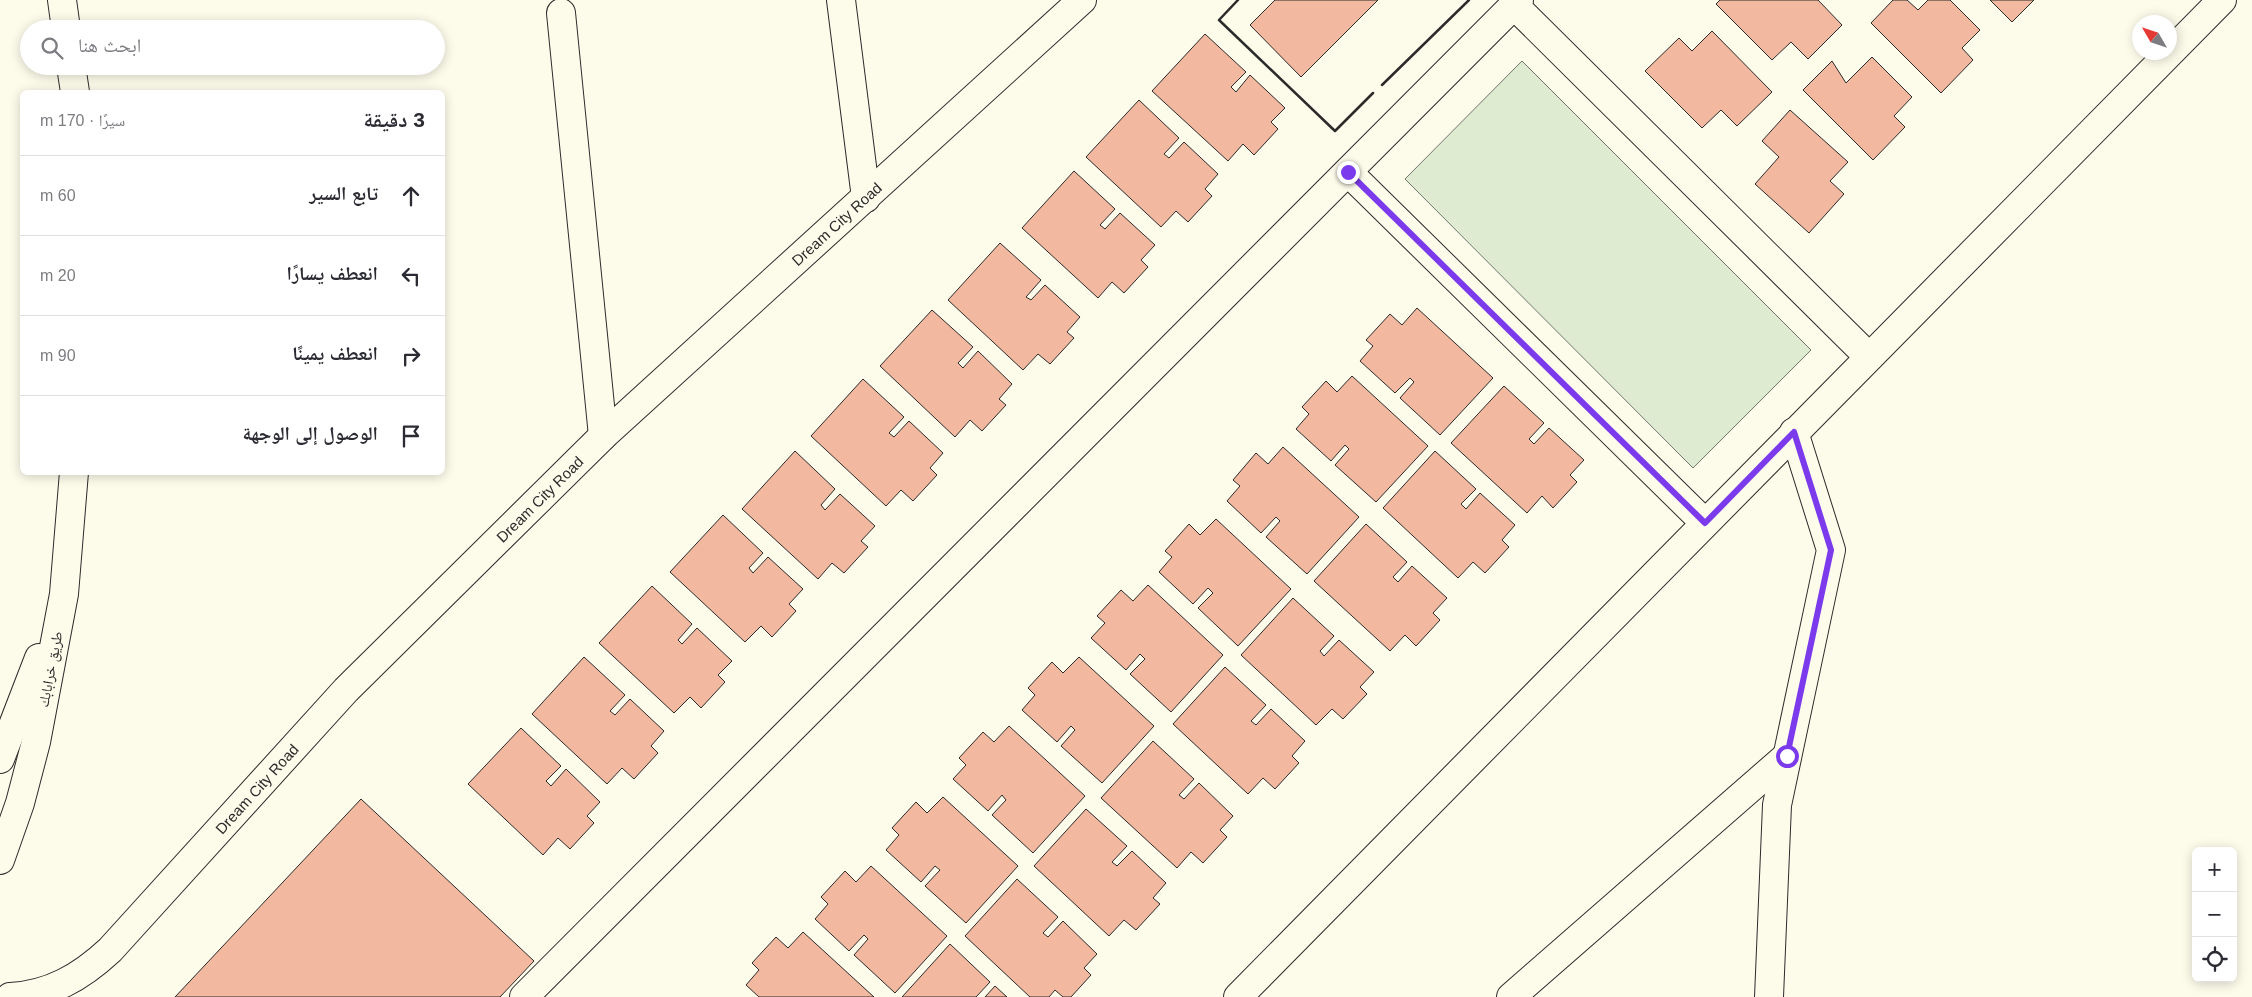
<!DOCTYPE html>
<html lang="ar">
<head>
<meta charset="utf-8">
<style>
  body { margin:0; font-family:Arial,"Noto Naskh Arabic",sans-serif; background:#f7f7f7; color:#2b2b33; direction:rtl }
  .controls { position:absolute; right:15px; bottom:15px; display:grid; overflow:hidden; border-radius:8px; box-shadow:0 2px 12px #0003 }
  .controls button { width:45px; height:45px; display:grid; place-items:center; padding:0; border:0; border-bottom:1px solid #e1e1e2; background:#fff; color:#2b2b33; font:25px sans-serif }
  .compass { position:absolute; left:2132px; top:15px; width:45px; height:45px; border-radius:50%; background:#fff; box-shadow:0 2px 12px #0003; rotate:309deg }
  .stop { position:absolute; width:15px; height:15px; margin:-11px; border:4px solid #7c3aed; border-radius:50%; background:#fff }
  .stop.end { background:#7c3aed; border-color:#fff; box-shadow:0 1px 5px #0008 }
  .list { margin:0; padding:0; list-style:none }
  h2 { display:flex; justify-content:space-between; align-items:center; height:65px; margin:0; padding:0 20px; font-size:21px }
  h2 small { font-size:16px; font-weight:400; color:#7c7c81 }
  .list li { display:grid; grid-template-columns:32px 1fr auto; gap:15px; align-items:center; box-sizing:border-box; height:80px; padding:0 20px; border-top:1px solid #e1e1e2 }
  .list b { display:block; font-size:19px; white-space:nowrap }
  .list em { font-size:16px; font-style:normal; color:#7c7c81 }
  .icon { flex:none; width:28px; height:28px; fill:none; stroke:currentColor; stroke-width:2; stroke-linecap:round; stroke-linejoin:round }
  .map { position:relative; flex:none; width:2252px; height:997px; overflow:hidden; direction:ltr }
  .search { position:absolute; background:#fff; box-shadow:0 2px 12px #0003; left:20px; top:20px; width:425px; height:55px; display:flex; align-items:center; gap:12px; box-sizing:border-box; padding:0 18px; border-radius:28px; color:#7c7c81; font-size:19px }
  .panel { position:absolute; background:#fff; box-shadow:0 2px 12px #0003; left:20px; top:90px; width:425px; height:385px; border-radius:8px; direction:rtl }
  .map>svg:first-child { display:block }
</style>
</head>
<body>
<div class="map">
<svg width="2252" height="997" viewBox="0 0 2252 997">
  <rect width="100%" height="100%" fill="#fdfbea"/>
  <polygon fill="#deebd1" stroke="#74746e" points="1522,61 1811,350 1693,468 1405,179"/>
  <g fill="#f2b8a0" stroke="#2b2b2b">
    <polygon points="1275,0 1378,0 1301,77 1250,25"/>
    <polygon points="1720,0 1818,0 1842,25 1808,59 1791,42 1772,60 1716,4"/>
    <polygon points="1893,0 1907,0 1918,10 1928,0 1950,0 1980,30 1962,48 1973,60 1941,93 1871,23"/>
    <polygon points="1990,0 2034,0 2012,22"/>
    <polygon points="1712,31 1772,92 1737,126 1721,110 1702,128 1645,71 1679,38 1692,51"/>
    <polygon points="1205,34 1246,72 1231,87 1236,92 1250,75 1285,108 1271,122 1278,129 1254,155 1243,144 1228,161 1152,91"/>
    <polygon points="1872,57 1912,97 1894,116 1905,127 1873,160 1803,90 1832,61 1846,83"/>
    <polygon points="1139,100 1179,138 1164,154 1169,158 1184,142 1218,174 1205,189 1212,196 1188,222 1176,211 1161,227 1086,157"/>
    <polygon points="1790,110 1848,162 1830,181 1844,194 1809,233 1755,184 1779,157 1762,141"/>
    <polygon points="1074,171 1115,209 1100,225 1105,229 1120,213 1155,245 1141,260 1148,267 1124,293 1112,282 1098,298 1022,228"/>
    <polygon points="1000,243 1041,280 1026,297 1031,300 1045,285 1080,317 1067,332 1074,338 1050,364 1038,354 1023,370 948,300"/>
    <polygon points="1417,308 1493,378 1440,435 1400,398 1414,382 1410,378 1395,393 1360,361 1373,346 1366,340 1390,314 1402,325"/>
    <polygon points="932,310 973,347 958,363 963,368 978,351 1012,384 999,399 1006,405 982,431 970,420 955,437 880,366"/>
    <polygon points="1352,376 1428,446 1376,502 1335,465 1349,449 1345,445 1331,461 1296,429 1309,414 1302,407 1326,381 1337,392"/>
    <polygon points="863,379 904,417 889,433 894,437 909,421 943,453 930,468 937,475 913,501 901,490 886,506 811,436"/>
    <polygon points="1504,386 1544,423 1529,439 1534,444 1549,428 1584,460 1570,475 1577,482 1553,508 1542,496 1527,513 1451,443"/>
    <polygon points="1283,447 1359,517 1307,574 1266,537 1280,521 1276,517 1261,533 1227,501 1240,486 1233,480 1256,453 1268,464"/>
    <polygon points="795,451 835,489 821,505 825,510 840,494 875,526 861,541 868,547 844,573 832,563 818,579 742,509"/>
    <polygon points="1435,451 1476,489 1461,504 1466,509 1480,493 1515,525 1502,540 1509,547 1485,573 1473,562 1458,578 1383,508"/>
    <polygon points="723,515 763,553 749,568 753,573 768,557 803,589 789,604 796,611 772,637 761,626 745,642 670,572"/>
    <polygon points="1216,519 1291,589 1238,646 1198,608 1213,593 1208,588 1193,604 1159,572 1172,557 1165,551 1189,524 1200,535"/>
    <polygon points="1366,524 1407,562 1393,577 1398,582 1412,566 1447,598 1433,613 1440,620 1416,646 1405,635 1390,651 1314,581"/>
    <polygon points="1148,585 1223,655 1171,712 1130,674 1145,659 1140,654 1126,670 1091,638 1105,623 1097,616 1121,590 1133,601"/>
    <polygon points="652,586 692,624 678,640 682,644 697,628 732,661 718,675 725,682 701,708 690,697 674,713 599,643"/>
    <polygon points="1293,598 1334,636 1320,651 1324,656 1339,640 1374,672 1360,687 1367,694 1343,719 1332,709 1316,725 1241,655"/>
    <polygon points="584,657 625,695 610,711 615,715 630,699 664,731 651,746 658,753 634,779 622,768 607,784 532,714"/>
    <polygon points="1079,657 1154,726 1102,783 1061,746 1075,730 1071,726 1057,742 1022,710 1035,695 1028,688 1052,662 1063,673"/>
    <polygon points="1225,667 1266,705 1251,721 1256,725 1271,709 1305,741 1292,756 1299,763 1275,789 1263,778 1248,794 1173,724"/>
    <polygon points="1009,726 1085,796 1033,853 992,815 1006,800 1002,795 988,811 953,779 966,765 959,758 983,732 994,742"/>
    <polygon points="521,728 561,766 546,781 551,786 566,769 600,802 587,816 594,823 570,849 558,838 543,855 468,784"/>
    <polygon points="1153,741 1194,779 1179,795 1184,799 1199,783 1233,816 1220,830 1227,837 1203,863 1191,852 1177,868 1101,798"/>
    <polygon points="943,797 1018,866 966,923 925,886 940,870 935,866 921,882 886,850 899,835 892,828 916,802 927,813"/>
    <polygon points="361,799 534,961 500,997 175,997"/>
    <polygon points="1086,809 1127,846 1112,862 1117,866 1132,851 1166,883 1153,898 1160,904 1136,930 1124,920 1109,936 1034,866"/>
    <polygon points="871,866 947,936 895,993 854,955 868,939 864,935 849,951 815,919 828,904 821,897 845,871 856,882"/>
    <polygon points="1017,879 1058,917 1043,933 1048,937 1063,921 1097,954 1084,968 1091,975 1071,997 1063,997 1055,990 1049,997 1030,997 965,936"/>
    <polygon points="803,932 874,997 759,997 746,985 759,970 752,963 776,937 788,948"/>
    <polygon points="950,944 990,982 976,997 902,997"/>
    <polygon points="995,986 1007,997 985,997"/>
  </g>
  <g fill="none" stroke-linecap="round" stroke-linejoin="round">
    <g stroke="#2b2b2b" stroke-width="30">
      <g id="minor">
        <polyline points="841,0 866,198"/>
        <polyline points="1514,5 1869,357"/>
        <polyline points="561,13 603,436"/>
        <polyline points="1348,172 1705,523"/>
        <path id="s1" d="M10,997C50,995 81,977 110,950L346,690L603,436L1082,0"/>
        <polyline points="524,997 1519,0"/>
        <polyline points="1238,997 2222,0"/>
        <polyline points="1511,997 1787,756"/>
        <polyline points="1769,997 1777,805 1831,550 1794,432"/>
      </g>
    </g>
    <g stroke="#2b2b2b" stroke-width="30">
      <g id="major">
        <polyline points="62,0 66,29"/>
        <polyline points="71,66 75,92"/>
        <polyline points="0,759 39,658"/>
        <polyline points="0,860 20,803 36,742 64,594 74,472"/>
      </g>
    </g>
    <use href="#minor" stroke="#fdfbea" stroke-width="28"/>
    <use href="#major" stroke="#fdfbea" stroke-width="28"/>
    <g stroke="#2b2b2b" stroke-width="2.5">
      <polyline points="1238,0 1219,20 1335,131 1373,93"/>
      <polyline points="1382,85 1469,0"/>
    </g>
  </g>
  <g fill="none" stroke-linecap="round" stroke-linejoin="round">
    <polyline stroke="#7c3aed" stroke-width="6" points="1348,172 1705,523 1794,432 1831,550 1787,756"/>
  </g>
  <g text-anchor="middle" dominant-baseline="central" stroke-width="4" stroke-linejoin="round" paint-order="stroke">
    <g font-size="15" fill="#2b2b2b" stroke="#fdfbea">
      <text stroke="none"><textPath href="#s1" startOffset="1141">Dream City Road</textPath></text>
      <text stroke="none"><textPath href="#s1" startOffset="736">Dream City Road</textPath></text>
      <text transform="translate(50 669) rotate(-79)">طريق خرابابك</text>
      <text stroke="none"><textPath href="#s1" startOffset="331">Dream City Road</textPath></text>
    </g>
  </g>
</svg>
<div class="controls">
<button>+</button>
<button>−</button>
<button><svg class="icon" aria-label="locate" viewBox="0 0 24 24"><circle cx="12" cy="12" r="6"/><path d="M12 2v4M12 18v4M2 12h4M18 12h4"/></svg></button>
</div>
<svg class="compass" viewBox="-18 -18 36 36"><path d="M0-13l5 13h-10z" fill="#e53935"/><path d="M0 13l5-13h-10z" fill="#7c7c81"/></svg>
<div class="stop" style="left:1787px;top:756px"></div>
<div class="stop end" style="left:1348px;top:172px"></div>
<div class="search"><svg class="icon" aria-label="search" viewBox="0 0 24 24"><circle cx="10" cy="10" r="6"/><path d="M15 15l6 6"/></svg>ابحث هنا</div>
<section class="panel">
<h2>3 دقيقة<small>سيرًا · 170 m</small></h2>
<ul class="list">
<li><svg class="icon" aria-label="ahead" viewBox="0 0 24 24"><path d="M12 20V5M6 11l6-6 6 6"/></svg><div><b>تابع السير</b></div><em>60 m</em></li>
<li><svg class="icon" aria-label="left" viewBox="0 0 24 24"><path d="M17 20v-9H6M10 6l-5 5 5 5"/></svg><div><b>انعطف يسارًا</b></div><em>20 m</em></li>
<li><svg class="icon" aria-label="right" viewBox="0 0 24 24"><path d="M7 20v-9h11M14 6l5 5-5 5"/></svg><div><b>انعطف يمينًا</b></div><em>90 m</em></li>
<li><svg class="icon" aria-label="arrive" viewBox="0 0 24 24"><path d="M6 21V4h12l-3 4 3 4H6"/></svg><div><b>الوصول إلى الوجهة</b></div></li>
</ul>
</section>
</div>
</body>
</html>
